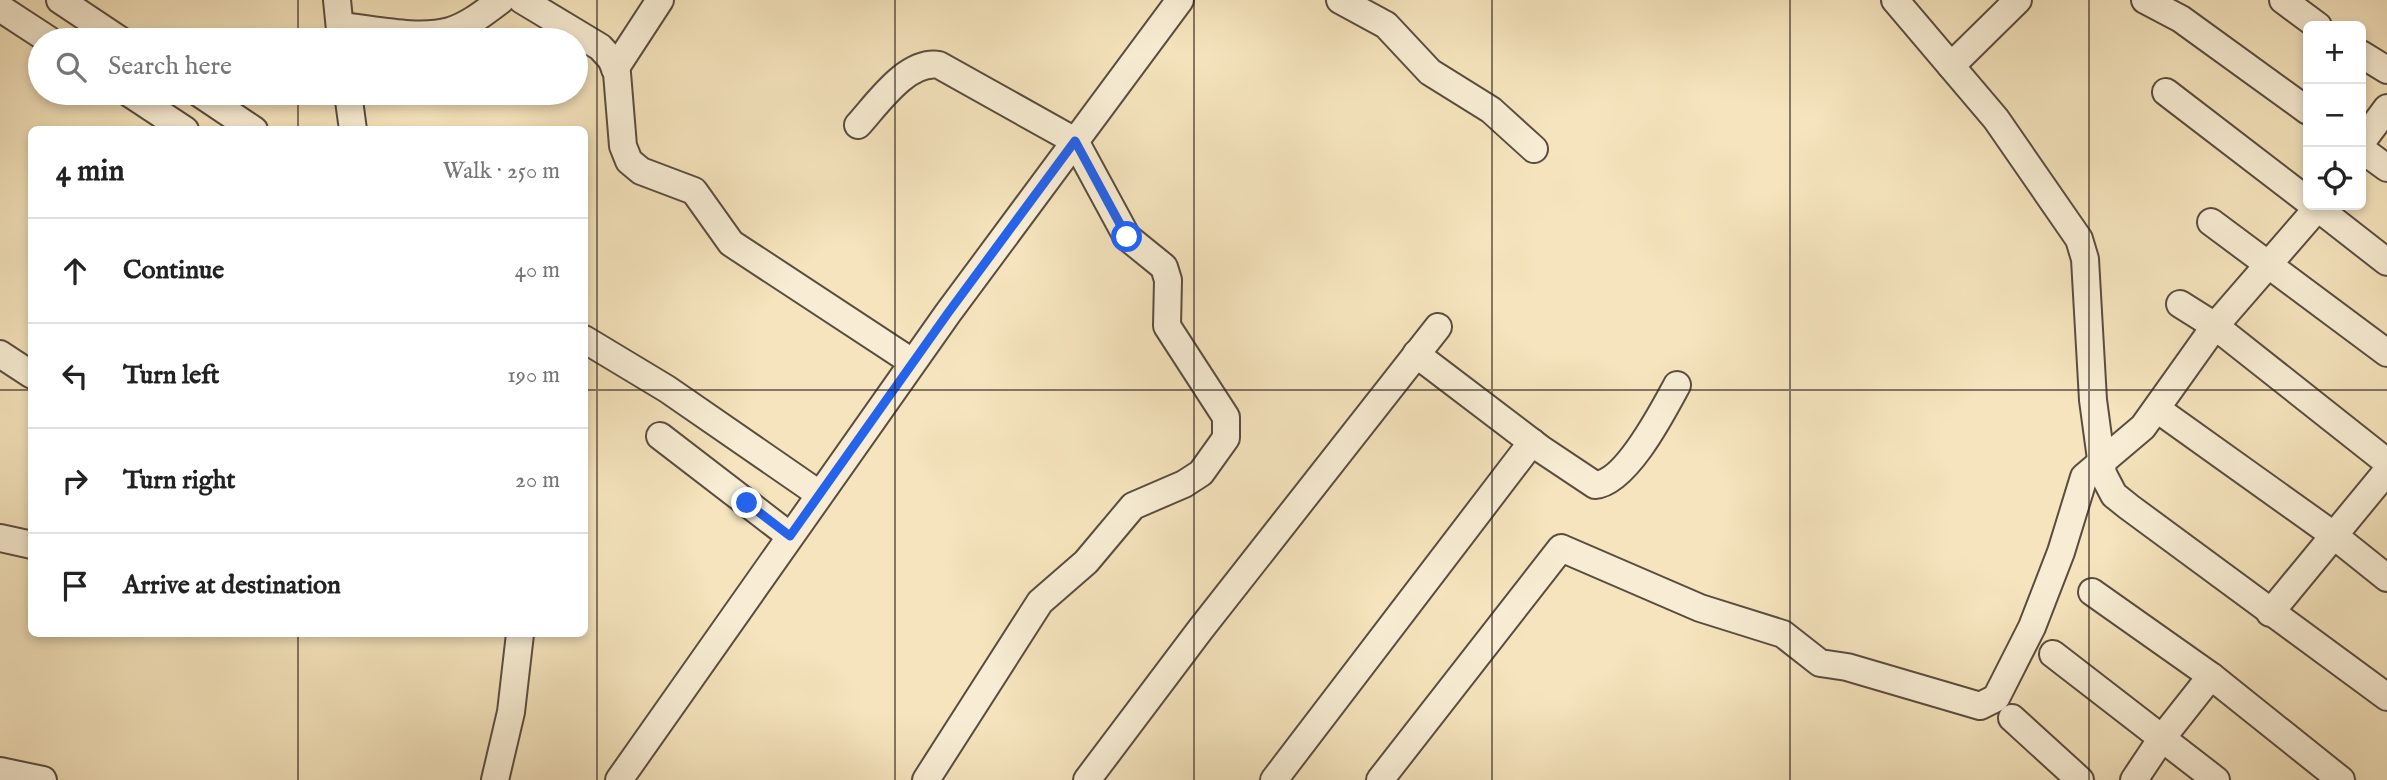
<!DOCTYPE html>
<html lang="en">
<head>
<meta charset="utf-8">
<style>
  body { margin:0; font-family:"IM FELL English",serif; background:#f2f2f2; color:#222 }
  .controls { position:absolute; right:21px; top:21px; display:grid; overflow:hidden; border-radius:10px; box-shadow:0 4px 10px #0003 }
  .controls button { width:63px; height:63px; display:grid; place-items:center; padding:0; border:0; border-bottom:2px solid #e0e0e0; background:#fff; color:#222; font:35px sans-serif }
  .stop { position:absolute; width:21px; height:21px; margin:-16px; border:5px solid #2563eb; border-radius:50%; background:#fff }
  .stop.end { background:#2563eb; border-color:#fff; box-shadow:0 2px 7px #0008 }
  .list { margin:0; padding:0; list-style:none }
  h2 { display:flex; justify-content:space-between; align-items:center; height:91px; margin:0; padding:0 28px; font-size:30px }
  h2 small { font-size:23px; font-weight:400; color:#767676 }
  .list li { display:grid; grid-template-columns:46px 1fr auto; gap:21px; align-items:center; box-sizing:border-box; height:105px; padding:0 28px; border-top:2px solid #e0e0e0 }
  .list b { display:block; font-size:26px; white-space:nowrap }
  .list em { font-size:23px; font-style:normal; color:#767676 }
  .icon { flex:none; width:38px; height:38px; fill:none; stroke:currentColor; stroke-width:2; stroke-linecap:round; stroke-linejoin:round }
  .map { position:relative; flex:none; width:2387px; height:780px; overflow:hidden }
  .search { position:absolute; background:#fff; box-shadow:0 4px 10px #0003; left:28px; top:28px; width:560px; height:77px; display:flex; align-items:center; gap:18px; box-sizing:border-box; padding:0 24px; border-radius:38px; color:#767676; font-size:26px }
  .panel { position:absolute; background:#fff; box-shadow:0 4px 10px #0003; left:28px; top:126px; width:560px; height:511px; border-radius:10px }
  .map>svg:first-child { display:block }
</style>
</head>
<body>
<div class="map">
<svg width="2387" height="780" viewBox="0 0 2387 780">
  <rect width="100%" height="100%" fill="#f5e4bd"/>
  <filter id="stains"><feTurbulence type="fractalNoise" baseFrequency=".00286" numOctaves="4"/><feColorMatrix values="0 0 0 0 .2 0 0 0 0 .09 0 0 0 0 .02 0 0 0 .5 -.17"/></filter>
  <radialGradient id="worn" r=".72"><stop offset=".6" stop-color="#630" stop-opacity="0"/><stop offset="1" stop-color="#630" stop-opacity=".3"/></radialGradient>
  <g fill="none" stroke-linecap="round" stroke-linejoin="round">
    <g stroke="#5a4d40" stroke-width="30">
      <g id="minor">
        <polyline points="60,0 120,40"/>
        <polyline points="337,0 341,40"/>
        <polyline points="522,0 600,47 611,59 617,73 623,146 629,161 641,171 694,191 731,243 912,362"/>
        <polyline points="1340,0 1386,25 1430,72 1491,110 1534,149"/>
        <polyline points="1895,0 1996,119 2079,239 2085,259 2093,400 2103,474 2114,495 2129,507 2387,697"/>
        <polyline points="2145,0 2181,19 2308,111"/>
        <polyline points="2283,0 2318,26"/>
        <polyline points="0,8 49,40"/>
        <path d="M340,26C373,29 417,40 450,31C469,25 485,12 501,0"/>
        <polyline points="2361,54 2387,70"/>
        <polyline points="1951,66 2018,0"/>
        <polyline points="615,69 660,0"/>
        <polyline points="2166,92 2308,201"/>
        <polyline points="129,93 185,130"/>
        <polyline points="199,93 254,130"/>
        <polyline points="348,93 353,130"/>
        <path d="M858,125C878,103 907,60 939,65L1075,141L1127,237L1164,267L1168,280L1167,326L1226,417V438L1201,473L1184,484L1133,506L1086,562L1040,602L926,780"/>
        <polyline points="2361,143 2387,108"/>
        <polyline points="2361,149 2387,168"/>
        <polyline points="2314,205 2387,262"/>
        <polyline points="2211,222 2387,353"/>
        <polyline points="2180,304 2215,326 2387,462"/>
        <polyline points="584,339 667,389 819,494"/>
        <polyline points="0,354 32,375"/>
        <path d="M1416,354L1541,449L1595,485C1626,483 1663,411 1677,385"/>
        <polyline points="2157,409 2332,534 2387,578"/>
        <polyline points="660,436 790,536"/>
        <polyline points="0,538 32,545"/>
        <polyline points="2092,592 2211,676 2341,780"/>
        <polyline points="2270,613 2387,471"/>
        <polyline points="2053,654 2216,780"/>
        <polyline points="2012,718 2080,780"/>
        <polyline points="0,771 43,780"/>
        <polyline points="495,780 511,712 520,634"/>
        <polyline points="619,780 948,313 1180,0"/>
        <polyline points="1087,780 1200,630 1438,327"/>
        <polyline points="1274,780 1532,442"/>
        <polyline points="1380,780 1561,548 1700,608 1783,634 1820,663 1847,667 1980,706 1996,698 2032,627 2061,552 2084,477 2143,427 2215,326 2320,205"/>
        <polyline points="2134,780 2162,738 2211,676"/>
      </g>
    </g>
    <use href="#minor" stroke="#f8edd4" stroke-width="26"/>
  </g>
  <g fill="none" stroke-linecap="round" stroke-linejoin="round">
    <polyline stroke="#2563eb" stroke-width="9" points="747,503 790,536 948,313 1075,141 1127,237"/>
  </g>
  <path fill="none" stroke="#271b16" stroke-width="2" stroke-opacity="0.55" d="M298,0V40M597,0V780M895,0V780M1194,0V780M1492,0V780M1790,0V780M2089,0V780M298,93V130M0,390H32M584,390H2387M298,634V780"/>
  <rect width="100%" height="100%" filter="url(#stains)"/>
  <rect width="100%" height="100%" fill="url(#worn)"/>
</svg>
<div class="controls">
<button>+</button>
<button>−</button>
<button><svg class="icon" aria-label="locate" viewBox="0 0 24 24"><circle cx="12" cy="12" r="6"/><path d="M12 2v4M12 18v4M2 12h4M18 12h4"/></svg></button>
</div>
<div class="stop" style="left:1127px;top:237px"></div>
<div class="stop end" style="left:747px;top:503px"></div>
<div class="search"><svg class="icon" aria-label="search" viewBox="0 0 24 24"><circle cx="10" cy="10" r="6"/><path d="M15 15l6 6"/></svg>Search here</div>
<section class="panel">
<h2>4 min<small>Walk · 250 m</small></h2>
<ul class="list">
<li><svg class="icon" aria-label="ahead" viewBox="0 0 24 24"><path d="M12 20V5M6 11l6-6 6 6"/></svg><div><b>Continue</b></div><em>40 m</em></li>
<li><svg class="icon" aria-label="left" viewBox="0 0 24 24"><path d="M17 20v-9H6M10 6l-5 5 5 5"/></svg><div><b>Turn left</b></div><em>190 m</em></li>
<li><svg class="icon" aria-label="right" viewBox="0 0 24 24"><path d="M7 20v-9h11M14 6l5 5-5 5"/></svg><div><b>Turn right</b></div><em>20 m</em></li>
<li><svg class="icon" aria-label="arrive" viewBox="0 0 24 24"><path d="M6 21V4h12l-3 4 3 4H6"/></svg><div><b>Arrive at destination</b></div></li>
</ul>
</section>
</div>
</body>
</html>
